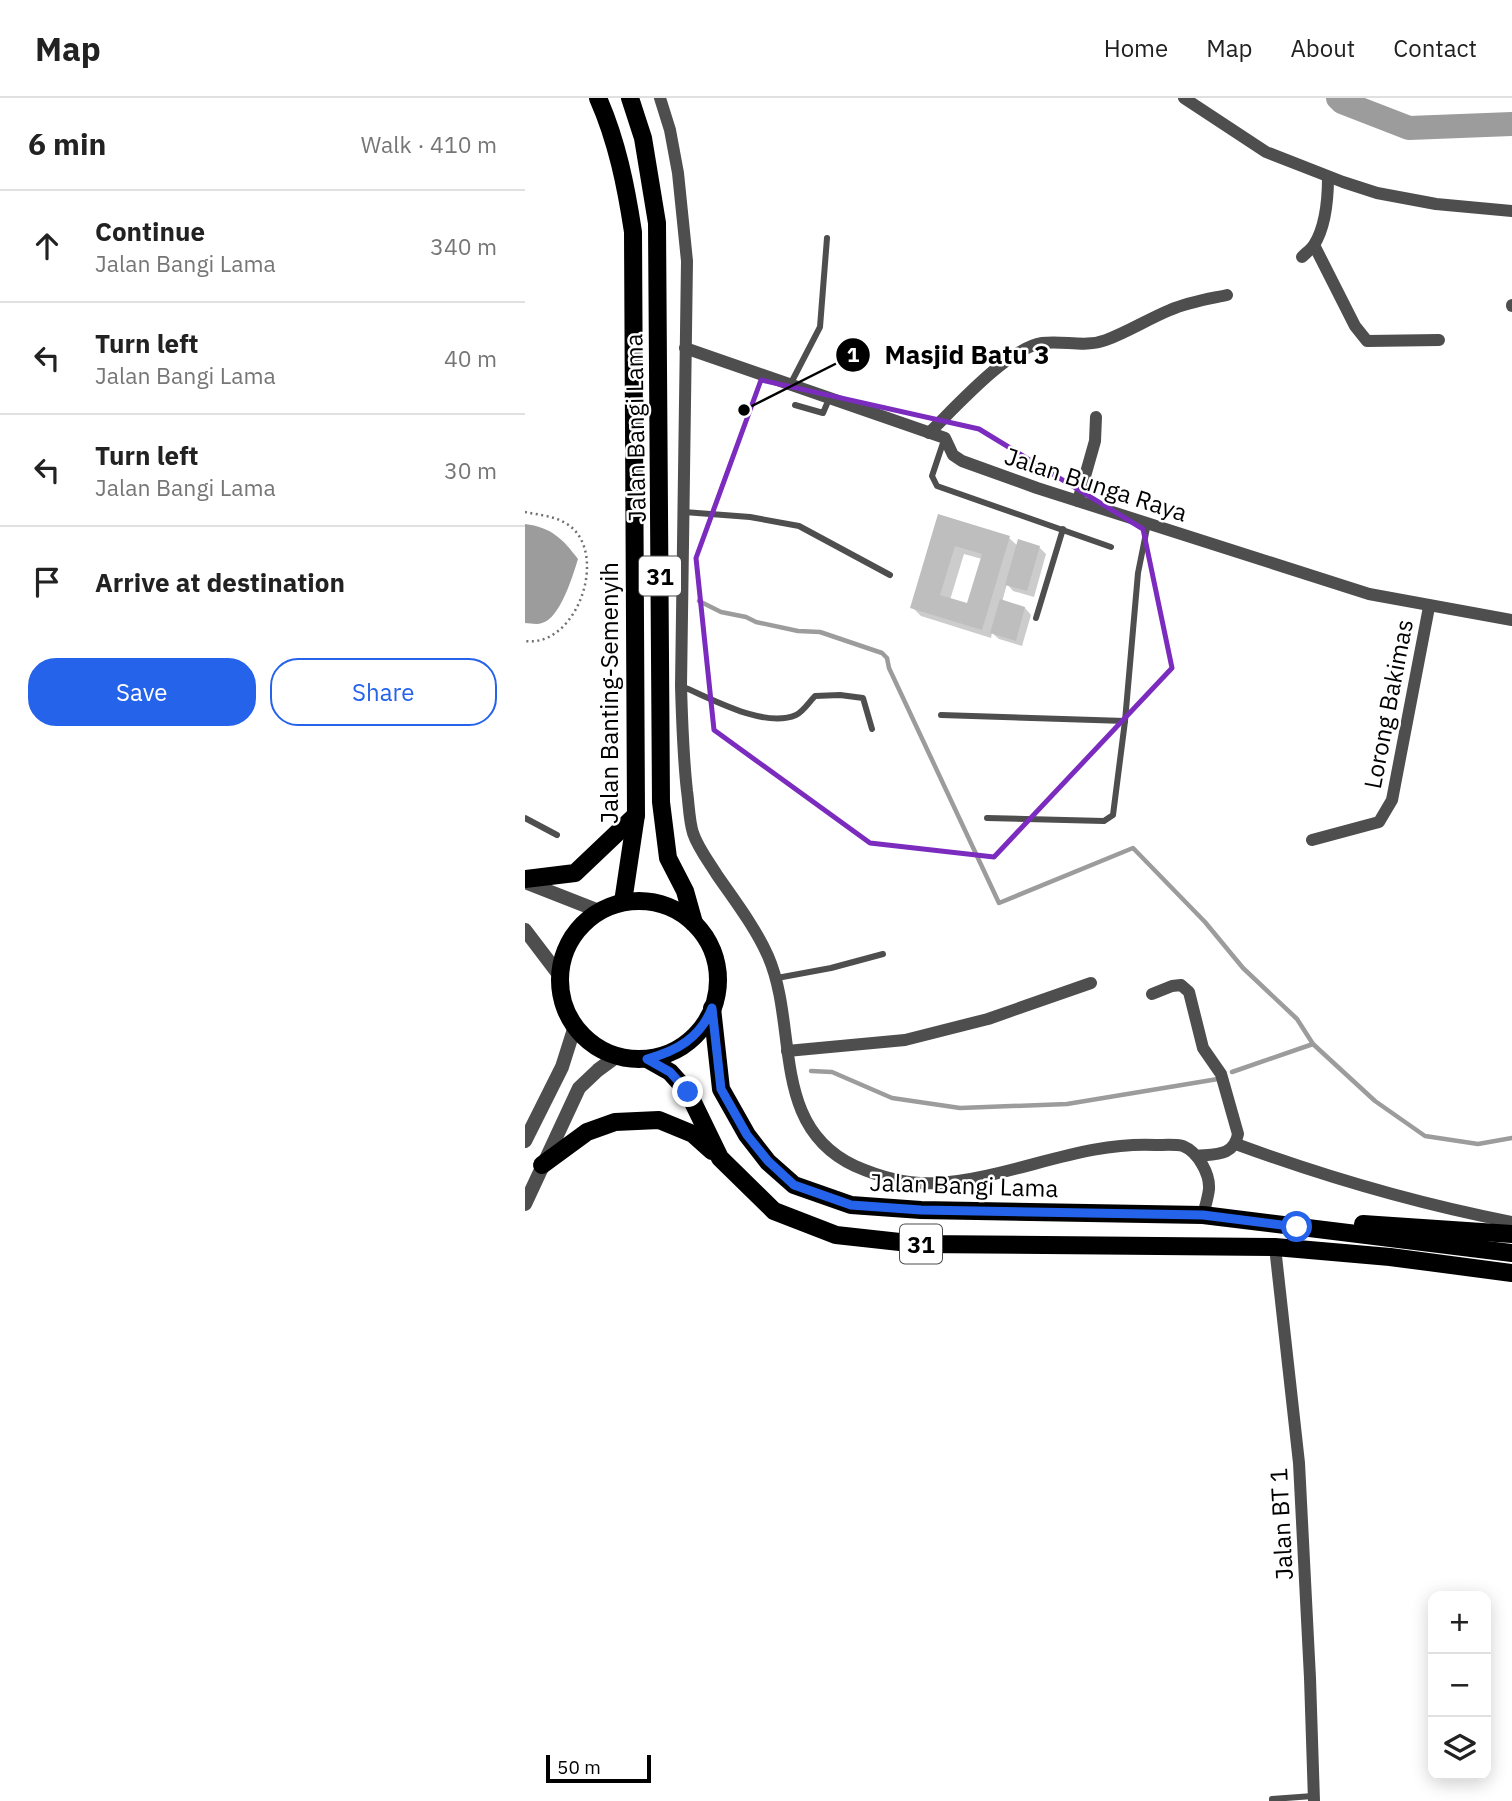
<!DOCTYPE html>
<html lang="en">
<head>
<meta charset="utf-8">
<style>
  body { margin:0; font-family:"IBM Plex Sans",sans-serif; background:#f6f6f6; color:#222 }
  .controls { position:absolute; right:21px; bottom:21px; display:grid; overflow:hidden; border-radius:14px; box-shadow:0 4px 18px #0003 }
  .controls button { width:63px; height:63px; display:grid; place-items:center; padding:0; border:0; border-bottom:2px solid #e0e0e0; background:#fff; color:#222; font:35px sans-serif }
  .scale { position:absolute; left:21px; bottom:18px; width:105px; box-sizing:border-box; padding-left:7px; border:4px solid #000; border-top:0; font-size:19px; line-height:24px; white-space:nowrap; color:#000; -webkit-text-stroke:5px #fff; paint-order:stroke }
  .stop { position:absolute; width:21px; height:21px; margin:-16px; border:5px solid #2563eb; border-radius:50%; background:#fff }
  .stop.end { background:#2563eb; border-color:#fff; box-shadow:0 2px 7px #0008 }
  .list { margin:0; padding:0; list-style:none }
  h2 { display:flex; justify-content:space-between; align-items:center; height:91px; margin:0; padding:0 28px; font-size:30px }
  h2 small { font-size:23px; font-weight:400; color:#767676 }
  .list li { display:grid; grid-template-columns:46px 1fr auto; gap:21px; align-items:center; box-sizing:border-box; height:112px; padding:0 28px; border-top:2px solid #e0e0e0 }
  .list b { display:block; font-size:26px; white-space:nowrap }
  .list p { margin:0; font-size:23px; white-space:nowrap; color:#767676 }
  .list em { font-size:23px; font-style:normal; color:#767676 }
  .actions { display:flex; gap:14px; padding:21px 28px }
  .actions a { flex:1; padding:16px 0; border:2px solid #2563eb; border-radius:28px; text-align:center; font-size:24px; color:#2563eb }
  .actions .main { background:#2563eb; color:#fff }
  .icon { flex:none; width:38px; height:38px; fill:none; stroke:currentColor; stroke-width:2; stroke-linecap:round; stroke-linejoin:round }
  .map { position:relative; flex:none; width:987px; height:1703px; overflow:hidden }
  header { display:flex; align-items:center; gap:42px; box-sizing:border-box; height:98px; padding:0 35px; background:#fff; border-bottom:2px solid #e0e0e0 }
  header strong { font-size:33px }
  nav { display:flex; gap:38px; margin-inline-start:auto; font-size:24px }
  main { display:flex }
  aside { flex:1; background:#fff }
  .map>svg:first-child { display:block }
</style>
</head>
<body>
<header>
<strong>Map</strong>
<nav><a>Home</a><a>Map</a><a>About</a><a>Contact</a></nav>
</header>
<main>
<aside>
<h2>6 min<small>Walk · 410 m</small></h2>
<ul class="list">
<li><svg class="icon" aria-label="ahead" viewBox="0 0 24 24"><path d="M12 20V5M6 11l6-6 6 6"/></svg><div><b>Continue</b><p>Jalan Bangi Lama</p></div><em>340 m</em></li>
<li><svg class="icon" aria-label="left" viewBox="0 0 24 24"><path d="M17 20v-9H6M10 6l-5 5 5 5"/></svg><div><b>Turn left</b><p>Jalan Bangi Lama</p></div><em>40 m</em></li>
<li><svg class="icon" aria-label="left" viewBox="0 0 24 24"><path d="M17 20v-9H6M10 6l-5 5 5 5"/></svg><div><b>Turn left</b><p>Jalan Bangi Lama</p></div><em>30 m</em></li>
<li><svg class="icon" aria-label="arrive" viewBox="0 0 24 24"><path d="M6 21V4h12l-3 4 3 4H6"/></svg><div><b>Arrive at destination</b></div></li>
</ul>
<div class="actions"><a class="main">Save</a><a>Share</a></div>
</aside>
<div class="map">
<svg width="987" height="1703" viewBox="0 0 987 1703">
  <rect width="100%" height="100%" fill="#fff"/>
  <path fill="#9c9c9c" d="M0,426C26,429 38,441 53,461C48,477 35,521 17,525C12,527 5,525 0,525Z"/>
  <path fill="#0003" fill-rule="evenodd" d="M414,418L484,440L493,448L514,449L521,456L509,499L488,493L482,486L477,504L500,510L506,517L497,548L474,541L467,535L466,540L396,518L387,509ZM439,456L457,461L443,507L425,502Z"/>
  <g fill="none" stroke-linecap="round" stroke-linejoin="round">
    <g stroke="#9c9c9c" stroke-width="4.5">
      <polyline points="174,503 196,514 221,519 231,524 273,533 295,534 357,555 362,560 364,570 474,805 608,750 680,824 718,870 772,921 788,946 850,1003 900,1038 953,1046 987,1040"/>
      <polyline points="286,973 307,974 367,1000 435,1010 542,1006 693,981"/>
      <polyline points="707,974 788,946"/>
    </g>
    <polyline stroke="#9c9c9c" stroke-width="24" points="813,0 817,4 884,30 987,26"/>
  </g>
  <g fill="#bebebe" fill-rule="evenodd">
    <path d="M413,416L485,438L457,532L385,510ZM430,448L457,456L442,505L415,497Z"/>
    <polygon points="493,441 515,448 502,493 480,487"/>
    <polygon points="475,501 500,509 491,543 465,535"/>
  </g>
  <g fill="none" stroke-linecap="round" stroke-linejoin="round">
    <path stroke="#707070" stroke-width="2.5" stroke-dasharray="2 3.5" stroke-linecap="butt" d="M0,414C14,417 30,418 42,426C85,453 53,550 0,543"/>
    <g stroke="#4e4e4e" stroke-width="6">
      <polyline points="266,285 295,229 302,140"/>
      <polyline points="270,307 298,315 304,301"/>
      <polyline points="419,342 407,378 412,388 586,449"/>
      <polyline points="159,414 225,419 274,428 365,477"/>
      <polyline points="511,520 538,431"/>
      <path d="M156,588C186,600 239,631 271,617C278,614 285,603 290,598L315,597L338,600L347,631"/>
      <polyline points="416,617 600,623"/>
      <polyline points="0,720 32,737"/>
      <polyline points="462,720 579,723 588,717 600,623 613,475 623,425"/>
      <polyline points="252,880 306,870 358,856"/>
      <polyline points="747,1703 747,1701 788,1698"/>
    </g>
    <g stroke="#4e4e4e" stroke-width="12">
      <path d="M135,0L145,32L153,75L162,163L156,588C157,623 158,658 162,693C164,707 164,722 168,735C173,750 184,764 192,777C210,803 230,829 243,858C274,929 244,1028 330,1068C355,1079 385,1087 413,1085C487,1080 556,1043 631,1047C639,1047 650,1046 658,1048C673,1054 685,1076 684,1091C683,1100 680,1109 678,1117"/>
      <polyline points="659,0 741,54 818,84 852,95 911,106 987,113"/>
      <polyline points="789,147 830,228 842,243 914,242"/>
      <path d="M777,159C781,155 786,151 789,147C801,128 803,99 803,79"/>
      <polyline points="987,207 987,208"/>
      <polyline points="160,250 420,340 428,357 437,363 512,390 844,496 987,522"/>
      <path d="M404,335C429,311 483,250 517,245C539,242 560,250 581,242C603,234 623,221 645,212C663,204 683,201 702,197"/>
      <polyline points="553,403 570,343 571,319"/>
      <polyline points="787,742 854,724 867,702 904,509"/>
      <path d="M627,896L647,888L656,887L664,894L678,950L696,976L713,1036C709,1058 691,1056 672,1058"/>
      <polyline points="262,953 380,942 463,921 566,885"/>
      <path d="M711,1046C801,1079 894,1106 987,1124"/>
      <polyline points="750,1149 774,1365 785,1580 789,1703"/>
    </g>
    <g stroke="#4e4e4e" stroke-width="14">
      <polyline points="0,784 74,813"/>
      <polyline points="0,832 35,878"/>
      <polyline points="0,1043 37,969 50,928"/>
      <polyline points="0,1106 54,990 73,972 92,958"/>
    </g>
    <g stroke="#000" stroke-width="18">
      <path d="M73,0C92,43 101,88 108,134L111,717L98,804"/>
      <polyline points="105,0 118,40 132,125 136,704 143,760 160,793 169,825"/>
      <polyline points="0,781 50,775 111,717"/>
      <circle cx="114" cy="882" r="79"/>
      <polyline points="187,910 196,991 222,1037 243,1064 269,1087 326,1107 396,1112 678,1117 987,1155"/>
      <polyline points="122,961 145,974 163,994 195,1060 249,1113 311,1137 393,1146 750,1149 865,1159 987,1175"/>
      <polyline points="17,1067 62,1034 90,1024 134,1022 168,1036 187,1053"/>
      <polyline points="838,1126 987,1136"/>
    </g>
  </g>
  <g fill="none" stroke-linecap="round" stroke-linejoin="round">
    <path stroke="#2563eb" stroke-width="9" d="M163,994L145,974L122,961C152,953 175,940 187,910L196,991L222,1037L243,1063L269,1087L326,1107L396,1112L678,1117L772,1129"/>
  </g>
  <path fill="none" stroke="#7b2cbf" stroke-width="5" stroke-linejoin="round" d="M236,282L454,331L618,431L647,570L469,759L345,745L189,632L171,460Z"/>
  <g text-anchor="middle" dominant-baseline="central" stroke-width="5" stroke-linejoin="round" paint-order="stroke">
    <g fill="#fff" stroke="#4c4c4c" stroke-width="2">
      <rect x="114" y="458.5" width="42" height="39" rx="5"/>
      <rect x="375" y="1126.5" width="42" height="39" rx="5"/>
    </g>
    <g font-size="23" font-weight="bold" fill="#000">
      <text x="135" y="478">31</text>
      <text x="396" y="1146">31</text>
    </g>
    <g font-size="24" fill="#000" stroke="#fff">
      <text transform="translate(110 330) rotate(-91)">Jalan Bangi Lama</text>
      <text transform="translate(571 386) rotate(18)">Jalan Bunga Raya</text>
      <text transform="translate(84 595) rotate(-90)">Jalan Banting-Semenyih</text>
      <text transform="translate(863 606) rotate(-79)">Lorong Bakimas</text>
      <text transform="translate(439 1087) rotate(2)">Jalan Bangi Lama</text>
      <text transform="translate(756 1426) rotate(-93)">Jalan BT 1</text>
    </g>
  </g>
  <path fill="none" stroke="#000" stroke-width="2.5" d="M219 312L328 257"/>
  <g fill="#000" stroke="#fff" stroke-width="2.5">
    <circle cx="219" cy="312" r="7"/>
    <circle cx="328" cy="257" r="18"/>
  </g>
  <g font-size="21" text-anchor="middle" font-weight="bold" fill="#fff">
    <text x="328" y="264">1</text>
  </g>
  <g font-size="26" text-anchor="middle" font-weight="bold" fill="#000" stroke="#fff" stroke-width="5" stroke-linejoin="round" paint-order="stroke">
    <text x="442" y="266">Masjid Batu 3</text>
  </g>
</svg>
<div class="controls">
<button>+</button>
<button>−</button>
<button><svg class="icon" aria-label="layers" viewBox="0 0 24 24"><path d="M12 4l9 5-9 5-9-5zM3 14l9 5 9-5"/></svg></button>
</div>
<div class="scale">50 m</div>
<div class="stop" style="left:772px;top:1129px"></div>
<div class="stop end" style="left:163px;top:994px"></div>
</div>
</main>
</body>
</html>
